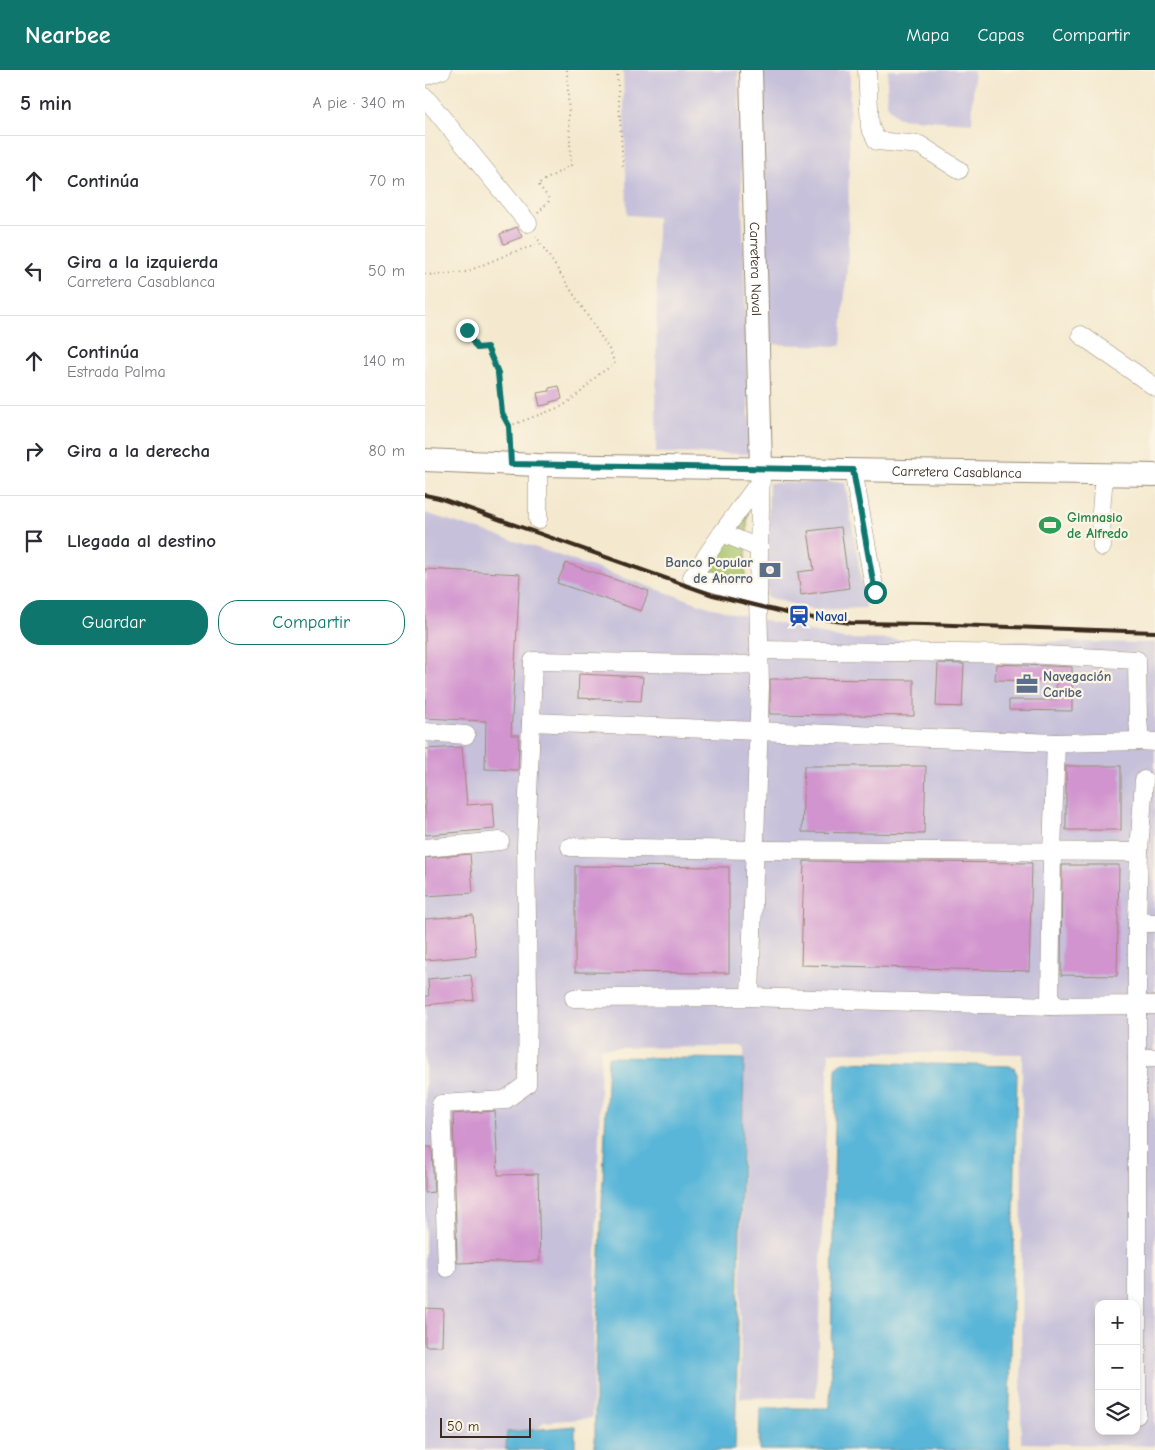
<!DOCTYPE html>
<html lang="es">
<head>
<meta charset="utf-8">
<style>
  body { margin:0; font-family:"Comic Neue",sans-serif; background:#f2f2f3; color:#2b2b33 }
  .controls { position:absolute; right:15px; bottom:15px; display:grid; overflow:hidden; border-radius:10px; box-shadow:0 2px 8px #0003 }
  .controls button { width:45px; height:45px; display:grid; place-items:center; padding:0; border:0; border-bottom:1px solid #e1e1e2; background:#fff; color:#2b2b33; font:25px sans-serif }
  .scale { position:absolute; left:15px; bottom:12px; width:91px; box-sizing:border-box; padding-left:5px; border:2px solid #3b2a1e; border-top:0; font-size:14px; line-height:18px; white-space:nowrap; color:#3b2a1e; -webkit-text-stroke:4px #fcf5e5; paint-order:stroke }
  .stop { position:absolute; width:15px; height:15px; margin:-11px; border:4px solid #0f766e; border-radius:50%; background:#fff }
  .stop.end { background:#0f766e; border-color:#fff; box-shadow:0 1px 5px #0008 }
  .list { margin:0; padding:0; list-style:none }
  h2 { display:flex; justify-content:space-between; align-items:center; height:65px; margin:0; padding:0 20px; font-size:21px }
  h2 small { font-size:16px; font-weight:400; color:#7c7c81 }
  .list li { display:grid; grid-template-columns:32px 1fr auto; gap:15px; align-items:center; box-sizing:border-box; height:90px; padding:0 20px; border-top:1px solid #e1e1e2 }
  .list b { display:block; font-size:19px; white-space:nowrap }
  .list p { margin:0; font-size:16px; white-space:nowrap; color:#7c7c81 }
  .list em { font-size:16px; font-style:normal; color:#7c7c81 }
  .actions { display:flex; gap:10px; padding:15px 20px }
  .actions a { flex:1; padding:11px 0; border:1px solid #0f766e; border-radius:20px; text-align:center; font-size:18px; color:#0f766e }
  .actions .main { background:#0f766e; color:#fff }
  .icon { flex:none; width:28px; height:28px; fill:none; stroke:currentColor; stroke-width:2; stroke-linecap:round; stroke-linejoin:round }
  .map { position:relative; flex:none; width:730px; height:1380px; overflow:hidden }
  header { display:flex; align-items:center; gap:30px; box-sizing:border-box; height:70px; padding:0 25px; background:#0f766e; color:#fff }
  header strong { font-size:24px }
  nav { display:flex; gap:28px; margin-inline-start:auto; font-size:18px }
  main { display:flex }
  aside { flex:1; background:#fff }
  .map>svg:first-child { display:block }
</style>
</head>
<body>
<header>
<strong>Nearbee</strong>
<nav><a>Mapa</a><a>Capas</a><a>Compartir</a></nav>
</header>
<main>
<aside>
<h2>5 min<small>A pie · 340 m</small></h2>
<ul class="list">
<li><svg class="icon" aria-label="ahead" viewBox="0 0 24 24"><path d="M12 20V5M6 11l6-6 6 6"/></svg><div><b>Continúa</b></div><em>70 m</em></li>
<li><svg class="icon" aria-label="left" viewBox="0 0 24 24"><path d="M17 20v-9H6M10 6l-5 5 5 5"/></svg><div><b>Gira a la izquierda</b><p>Carretera Casablanca</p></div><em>50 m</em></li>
<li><svg class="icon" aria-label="ahead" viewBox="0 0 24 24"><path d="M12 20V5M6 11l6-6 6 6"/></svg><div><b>Continúa</b><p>Estrada Palma</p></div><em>140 m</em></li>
<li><svg class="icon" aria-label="right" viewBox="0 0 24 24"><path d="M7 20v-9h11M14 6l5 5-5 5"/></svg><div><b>Gira a la derecha</b></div><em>80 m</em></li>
<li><svg class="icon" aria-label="arrive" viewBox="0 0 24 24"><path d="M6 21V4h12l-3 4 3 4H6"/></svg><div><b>Llegada al destino</b></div></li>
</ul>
<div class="actions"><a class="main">Guardar</a><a>Compartir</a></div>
</aside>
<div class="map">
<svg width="730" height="1380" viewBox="0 0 730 1380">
  <rect width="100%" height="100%" fill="#fcf5e5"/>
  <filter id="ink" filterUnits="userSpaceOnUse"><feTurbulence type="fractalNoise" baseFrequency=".02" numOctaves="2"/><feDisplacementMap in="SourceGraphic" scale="10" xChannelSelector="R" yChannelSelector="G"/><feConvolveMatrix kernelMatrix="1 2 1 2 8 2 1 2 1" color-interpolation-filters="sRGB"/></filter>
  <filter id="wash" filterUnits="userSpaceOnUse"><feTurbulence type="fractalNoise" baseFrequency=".0096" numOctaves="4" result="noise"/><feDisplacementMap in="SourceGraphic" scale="20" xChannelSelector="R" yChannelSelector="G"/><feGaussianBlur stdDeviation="1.12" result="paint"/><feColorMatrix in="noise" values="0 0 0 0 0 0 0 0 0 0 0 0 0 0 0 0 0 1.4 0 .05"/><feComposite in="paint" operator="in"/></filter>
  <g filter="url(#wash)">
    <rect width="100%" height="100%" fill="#f4e9cf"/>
    <g fill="#c6c0da" fill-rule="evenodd">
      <polygon points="198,0 313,0 325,384 231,383 232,147 202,145"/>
      <polygon points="335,0 425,0 423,183 416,276 338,274"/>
      <polygon points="463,0 549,0 547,53 473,48 461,33"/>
      <polygon points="420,412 441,538 387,540 342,527 344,413"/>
      <path d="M0,443L112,478L284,537L418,569L730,573V1376L596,1373L597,984L404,982L391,1327L315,1328L319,977L176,978L167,1348L119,1352L113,1358L82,1362L81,1380H0ZM674,1234H711V1361H674Z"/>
    </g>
    <polygon fill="#a8c46a" stroke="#727744" points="323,436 320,516 279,503"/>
    <g fill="#5ab6d8" stroke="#4a707b">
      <polygon points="183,987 319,989 310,1380 170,1380 170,1308"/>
      <polygon points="420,992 585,996 589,998 592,1004 584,1375 586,1380 334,1380 335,1338 405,1338 411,1000 413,995"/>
      <polygon points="150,1356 150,1380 81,1380 82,1362"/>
    </g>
    <g id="blocks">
      <g fill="#d294cf">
        <polygon points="92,157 97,167 79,174 75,164"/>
        <polygon points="134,316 137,329 125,332 125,334 115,336 112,323 125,321 124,318"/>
        <polygon points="416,457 424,518 376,525 373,502 389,500 383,461"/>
        <polygon points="141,493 224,521 216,541 132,513"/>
        <polygon points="0,499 95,504 86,665 94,665 93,700 60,699 61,651 0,648"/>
        <polygon points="513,593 539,594 537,637 511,636"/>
        <polygon points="571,594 647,597 647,641 584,640 584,630 631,630 631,611 570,610"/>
        <polygon points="154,604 218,607 216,631 153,628"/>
        <polygon points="345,609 489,610 489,646 345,644"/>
        <polygon points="37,677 42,735 68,733 70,759 0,765 0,679"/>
        <polygon points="379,696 501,696 499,764 377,762"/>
        <rect x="641" y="696" width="55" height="64"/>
        <polygon points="45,784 48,823 0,826 0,788"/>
        <polygon points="379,791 607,793 604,901 376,895"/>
        <polygon points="637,795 694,795 692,906 636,905"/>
        <polygon points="150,796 304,797 304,903 150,902"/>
        <polygon points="48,845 51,886 0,890 0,849"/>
        <polygon points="46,905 49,930 0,935 0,926 4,926 3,909"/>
        <polygon points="70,1041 73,1105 113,1104 115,1191 32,1193 28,1044"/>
        <polygon points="0,1077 7,1077 9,1122 0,1123"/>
        <polygon points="0,1238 18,1239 17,1276 0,1276"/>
      </g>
    </g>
  </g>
  <g filter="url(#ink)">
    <use href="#blocks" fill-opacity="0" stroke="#988a76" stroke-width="1"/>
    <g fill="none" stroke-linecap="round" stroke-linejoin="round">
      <g stroke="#988a76" stroke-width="19">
        <g id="minor">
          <polyline points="442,0 445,57 452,71 495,75 534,100"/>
          <polyline points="0,6 17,0"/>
          <polyline points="0,27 103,153"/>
          <polyline points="656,265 730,317"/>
          <polyline points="113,395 113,450"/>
          <polyline points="428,400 450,522"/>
          <polyline points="297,463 334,478"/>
          <polyline points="677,477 676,442 679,405"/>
          <polyline points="333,525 267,507 297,463 336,410"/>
          <polyline points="334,580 601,584 712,590 713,649 715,671 730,672"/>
          <polyline points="106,652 108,591 334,595"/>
          <polyline points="0,662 41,665"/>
          <polyline points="719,710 714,782 712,853 730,853"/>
          <polyline points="145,777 330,780 714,782"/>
          <polyline points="0,778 75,771"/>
          <polyline points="325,927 335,616 333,525 336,398"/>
          <polyline points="149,928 325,927 625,936 712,935 712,853"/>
          <polyline points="625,936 627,782 631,673"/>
          <polyline points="712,988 730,988"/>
          <polyline points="22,1198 16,1034 80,1030 102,1014 103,924 101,775 106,652 631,673 715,671"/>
          <polyline points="712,1345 712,935 730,935"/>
        </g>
      </g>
      <g stroke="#988a76" stroke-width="24">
        <g id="major">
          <path id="s1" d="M326,0L336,398"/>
          <path id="s2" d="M0,390L113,395L730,405"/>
        </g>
      </g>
      <g stroke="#988a76" stroke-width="2" stroke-dasharray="1 4" stroke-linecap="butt">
        <polyline points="192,0 198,98"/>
        <polyline points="113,143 125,130 113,114 146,95 142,0"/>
        <polyline points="0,204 9,205 41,202 88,182 116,174"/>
        <polyline points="42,260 48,271 53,278 62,277 73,303 77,343 84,356 85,377"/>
        <polyline points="84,356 138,336 157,321 174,304 190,294 184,279 111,166"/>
      </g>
      <use href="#minor" stroke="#fff" stroke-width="18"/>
      <use href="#major" stroke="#fff" stroke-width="22"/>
      <polyline stroke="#3b2a1e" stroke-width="4" points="0,425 14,428 288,525 374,546 426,553 500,554 730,562"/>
    </g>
  </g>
  <g fill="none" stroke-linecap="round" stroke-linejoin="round" filter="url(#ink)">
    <polyline stroke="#0f766e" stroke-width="6" points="42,260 48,272 52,278 62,277 73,303 77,343 84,356 86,394 428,400 450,522"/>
  </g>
  <defs>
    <g id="stadium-bare" transform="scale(1.725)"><path d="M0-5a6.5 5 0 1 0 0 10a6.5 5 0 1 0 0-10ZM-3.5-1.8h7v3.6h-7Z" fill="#2e9e5b" stroke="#fcf5e5" stroke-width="2.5" paint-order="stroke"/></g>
    <g id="bank-bare" transform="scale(1.725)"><path d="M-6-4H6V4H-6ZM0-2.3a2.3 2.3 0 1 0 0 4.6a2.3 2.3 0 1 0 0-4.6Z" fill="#5c6f8a" stroke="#fcf5e5" stroke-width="2.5" paint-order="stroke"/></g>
    <g id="station-bare" transform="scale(1.725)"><path d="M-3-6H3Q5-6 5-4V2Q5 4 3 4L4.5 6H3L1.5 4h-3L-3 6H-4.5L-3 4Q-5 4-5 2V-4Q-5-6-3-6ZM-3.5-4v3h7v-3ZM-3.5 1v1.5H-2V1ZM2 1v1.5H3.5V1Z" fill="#1a4fb4" stroke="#fcf5e5" stroke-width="2.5" paint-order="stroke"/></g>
    <g id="office-bare" transform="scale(1.725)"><path d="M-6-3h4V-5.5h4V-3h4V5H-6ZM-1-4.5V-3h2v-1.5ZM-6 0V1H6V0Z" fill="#5c6f8a" stroke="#fcf5e5" stroke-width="2.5" paint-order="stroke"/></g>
  </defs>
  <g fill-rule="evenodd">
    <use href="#stadium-bare" x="625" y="455"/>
    <use href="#bank-bare" x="345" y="500"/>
    <use href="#station-bare" x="374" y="546"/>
    <use href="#office-bare" x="602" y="614"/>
  </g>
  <g text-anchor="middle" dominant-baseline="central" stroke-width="4.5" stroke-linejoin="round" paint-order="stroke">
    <g font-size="14" fill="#3b2a1e" stroke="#fcf5e5">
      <text stroke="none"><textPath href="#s1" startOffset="199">Carretera Naval</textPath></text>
      <text stroke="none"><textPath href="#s2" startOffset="532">Carretera Casablanca</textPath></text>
    </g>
    <g font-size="14" font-weight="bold" fill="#27864d" stroke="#fcf5e5" text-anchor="start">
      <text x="642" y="447">Gimnasio<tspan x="642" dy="16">de Alfredo</tspan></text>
    </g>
    <g font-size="14" font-weight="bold" fill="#4e5e75" stroke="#fcf5e5" text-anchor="end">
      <text x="328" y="492">Banco Popular<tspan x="328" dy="16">de Ahorro</tspan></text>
      <text x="618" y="606" text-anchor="start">Navegación<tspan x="618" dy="16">Caribe</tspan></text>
    </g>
    <g font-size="14" font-weight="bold" fill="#164399" stroke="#fcf5e5" text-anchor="start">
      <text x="390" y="546">Naval</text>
    </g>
  </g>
</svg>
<div class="controls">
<button>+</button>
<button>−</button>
<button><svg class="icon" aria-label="layers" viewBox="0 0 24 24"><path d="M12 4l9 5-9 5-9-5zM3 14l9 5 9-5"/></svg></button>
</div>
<div class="scale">50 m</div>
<div class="stop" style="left:450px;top:522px"></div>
<div class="stop end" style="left:42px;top:260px"></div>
</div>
</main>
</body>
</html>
